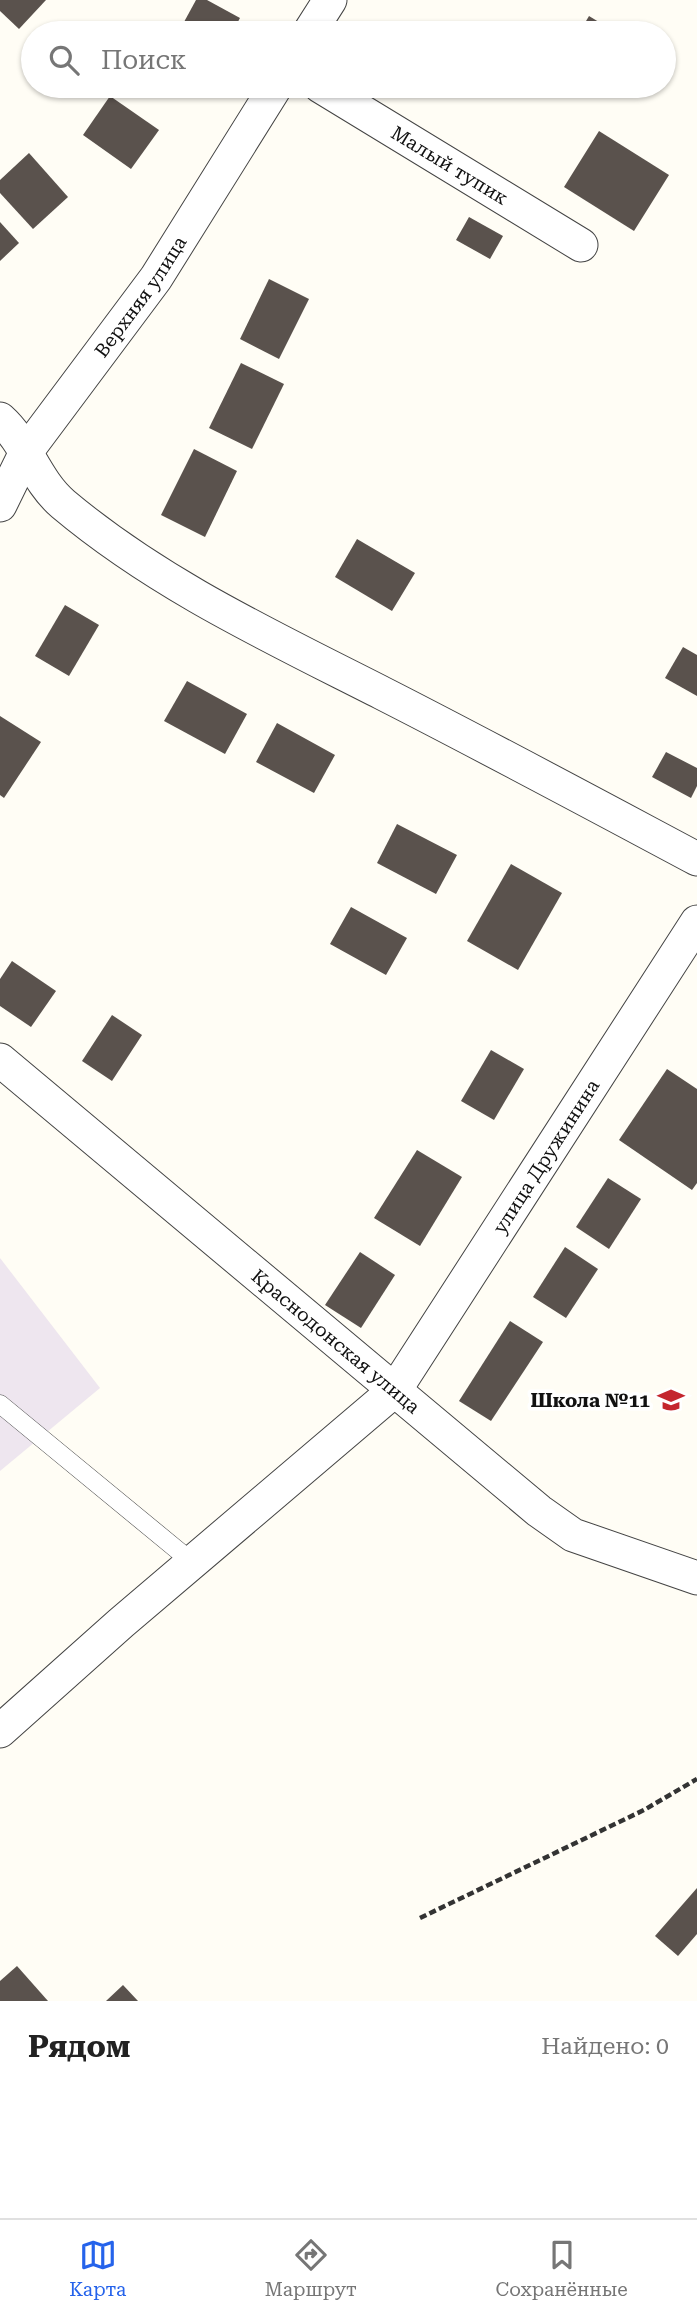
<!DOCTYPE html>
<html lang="ru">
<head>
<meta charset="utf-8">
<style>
  body { margin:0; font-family:"Roboto Serif",serif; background:#f6f6f6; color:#222 }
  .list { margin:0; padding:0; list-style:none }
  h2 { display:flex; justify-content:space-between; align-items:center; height:91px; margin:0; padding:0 28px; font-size:30px }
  h2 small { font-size:23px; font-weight:400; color:#767676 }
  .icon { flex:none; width:38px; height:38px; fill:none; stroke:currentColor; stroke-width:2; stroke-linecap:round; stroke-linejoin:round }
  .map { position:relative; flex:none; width:697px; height:2001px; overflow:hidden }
  .search { position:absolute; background:#fff; box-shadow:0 2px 5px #0004; left:21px; right:21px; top:21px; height:77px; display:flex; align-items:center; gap:18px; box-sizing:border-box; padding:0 24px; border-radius:38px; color:#767676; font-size:26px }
  .sheet { height:217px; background:#fff }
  nav { display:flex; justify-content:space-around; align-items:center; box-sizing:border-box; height:98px; border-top:2px solid #e0e0e0; background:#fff; font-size:19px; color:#767676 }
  nav a { display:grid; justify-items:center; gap:4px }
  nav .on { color:#2563eb }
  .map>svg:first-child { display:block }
</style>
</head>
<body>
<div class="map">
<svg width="697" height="2001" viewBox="0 0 697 2001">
  <rect width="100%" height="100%" fill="#fffdf5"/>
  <polygon fill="#eee6ef" points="0,1258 100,1388 0,1471"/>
  <g fill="#5a524d">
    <polygon points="0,0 46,0 19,29 0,11"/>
    <polygon points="196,0 207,0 240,18 232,33 178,33"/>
    <polygon points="589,16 617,33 579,33"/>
    <polygon points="110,96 159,130 131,169 83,135"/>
    <polygon points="599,131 669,175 634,231 564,187"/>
    <polygon points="29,153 68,197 33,229 0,193 0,180"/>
    <polygon points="469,217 503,236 490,259 456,240"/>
    <polygon points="0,222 19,243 0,261"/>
    <polygon points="269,279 309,299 279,359 240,339"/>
    <polygon points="241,363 284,384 252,449 209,428"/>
    <polygon points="194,449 237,471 205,537 161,515"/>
    <polygon points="357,539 415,573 392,611 335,577"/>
    <polygon points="65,605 99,625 69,676 35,656"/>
    <polygon points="683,647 697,655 697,696 665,678"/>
    <polygon points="187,681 247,714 225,754 164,721"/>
    <polygon points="0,716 41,742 4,798 0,795"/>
    <polygon points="277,723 335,755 314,793 256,762"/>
    <polygon points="666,752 697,768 697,786 691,798 652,777"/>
    <polygon points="397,824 457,855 436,894 377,863"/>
    <polygon points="511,864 562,893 518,970 467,941"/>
    <polygon points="351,907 407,938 386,975 330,944"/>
    <polygon points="12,961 56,991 31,1027 0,1006 0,979"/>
    <polygon points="112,1015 142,1035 112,1081 82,1061"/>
    <polygon points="491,1050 524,1069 494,1120 461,1101"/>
    <polygon points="667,1069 697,1089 697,1183 692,1190 619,1140"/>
    <polygon points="417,1150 462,1177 420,1246 374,1218"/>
    <polygon points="608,1178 641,1199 609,1249 576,1227"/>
    <polygon points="565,1247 598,1269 566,1318 533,1297"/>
    <polygon points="360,1252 395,1275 361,1328 325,1305"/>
    <polygon points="510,1321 543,1342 491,1421 459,1401"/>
    <polygon points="697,1888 697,1934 678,1956 655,1936"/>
    <polygon points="17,1966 48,2001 0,2001 0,1981"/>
    <polygon points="123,1985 138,2001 106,2001"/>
  </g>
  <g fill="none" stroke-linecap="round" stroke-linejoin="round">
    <g stroke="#444" stroke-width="19">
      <polyline id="lane" points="0,1404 192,1562"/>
    </g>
    <g stroke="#444" stroke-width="35">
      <g id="street">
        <polyline points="309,33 330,0"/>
        <path id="s1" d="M320,86L581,245"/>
        <path d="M0,419C27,443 35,480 63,504C158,584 272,637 382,693C488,747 592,803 697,859"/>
        <path id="s2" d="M0,505L26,452L156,278L276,86"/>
        <path id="s3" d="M0,1060L539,1511L573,1535L697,1578"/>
        <path id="s4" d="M0,1731L121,1623L395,1390L697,922"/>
      </g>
    </g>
    <polyline stroke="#333" stroke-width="4.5" stroke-dasharray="7 3.5" stroke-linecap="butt" points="420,1918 644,1810 697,1779"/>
    <use href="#lane" stroke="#fff" stroke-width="18"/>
    <use href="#street" stroke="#fff" stroke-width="33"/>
  </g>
  <defs>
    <g id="school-bare" transform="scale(2.1)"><path d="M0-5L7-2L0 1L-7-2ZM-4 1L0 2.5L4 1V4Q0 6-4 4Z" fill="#c4262e" stroke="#fff" stroke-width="2.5" paint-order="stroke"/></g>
  </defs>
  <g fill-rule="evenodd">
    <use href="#school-bare" x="671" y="1400"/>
  </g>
  <g text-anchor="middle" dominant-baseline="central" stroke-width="7" stroke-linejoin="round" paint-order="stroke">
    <g font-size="19" fill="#111" stroke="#fff">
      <text stroke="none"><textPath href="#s1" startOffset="152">Малый тупик</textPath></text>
      <text stroke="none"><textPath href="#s2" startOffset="252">Верхняя улица</textPath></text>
      <text stroke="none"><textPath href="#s4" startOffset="800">улица Дружинина</textPath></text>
      <text stroke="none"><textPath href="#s3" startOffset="438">Краснодонская улица</textPath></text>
    </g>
    <g font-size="19" font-weight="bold" fill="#111" stroke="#fff" text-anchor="end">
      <text x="650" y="1400">Школа №11</text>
    </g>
  </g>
</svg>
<div class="search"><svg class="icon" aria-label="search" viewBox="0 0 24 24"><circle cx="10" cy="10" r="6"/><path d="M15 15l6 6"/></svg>Поиск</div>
</div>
<section class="sheet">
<h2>Рядом<small>Найдено: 0</small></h2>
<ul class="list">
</ul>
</section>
<nav>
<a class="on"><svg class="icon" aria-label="map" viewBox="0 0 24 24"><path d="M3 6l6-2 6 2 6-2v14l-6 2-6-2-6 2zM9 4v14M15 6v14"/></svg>Карта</a>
<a><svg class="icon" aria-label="directions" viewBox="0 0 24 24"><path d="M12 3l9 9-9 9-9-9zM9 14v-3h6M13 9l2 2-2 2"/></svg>Маршрут</a>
<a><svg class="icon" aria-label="saved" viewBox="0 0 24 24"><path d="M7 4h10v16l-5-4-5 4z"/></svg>Сохранённые</a>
</nav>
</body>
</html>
